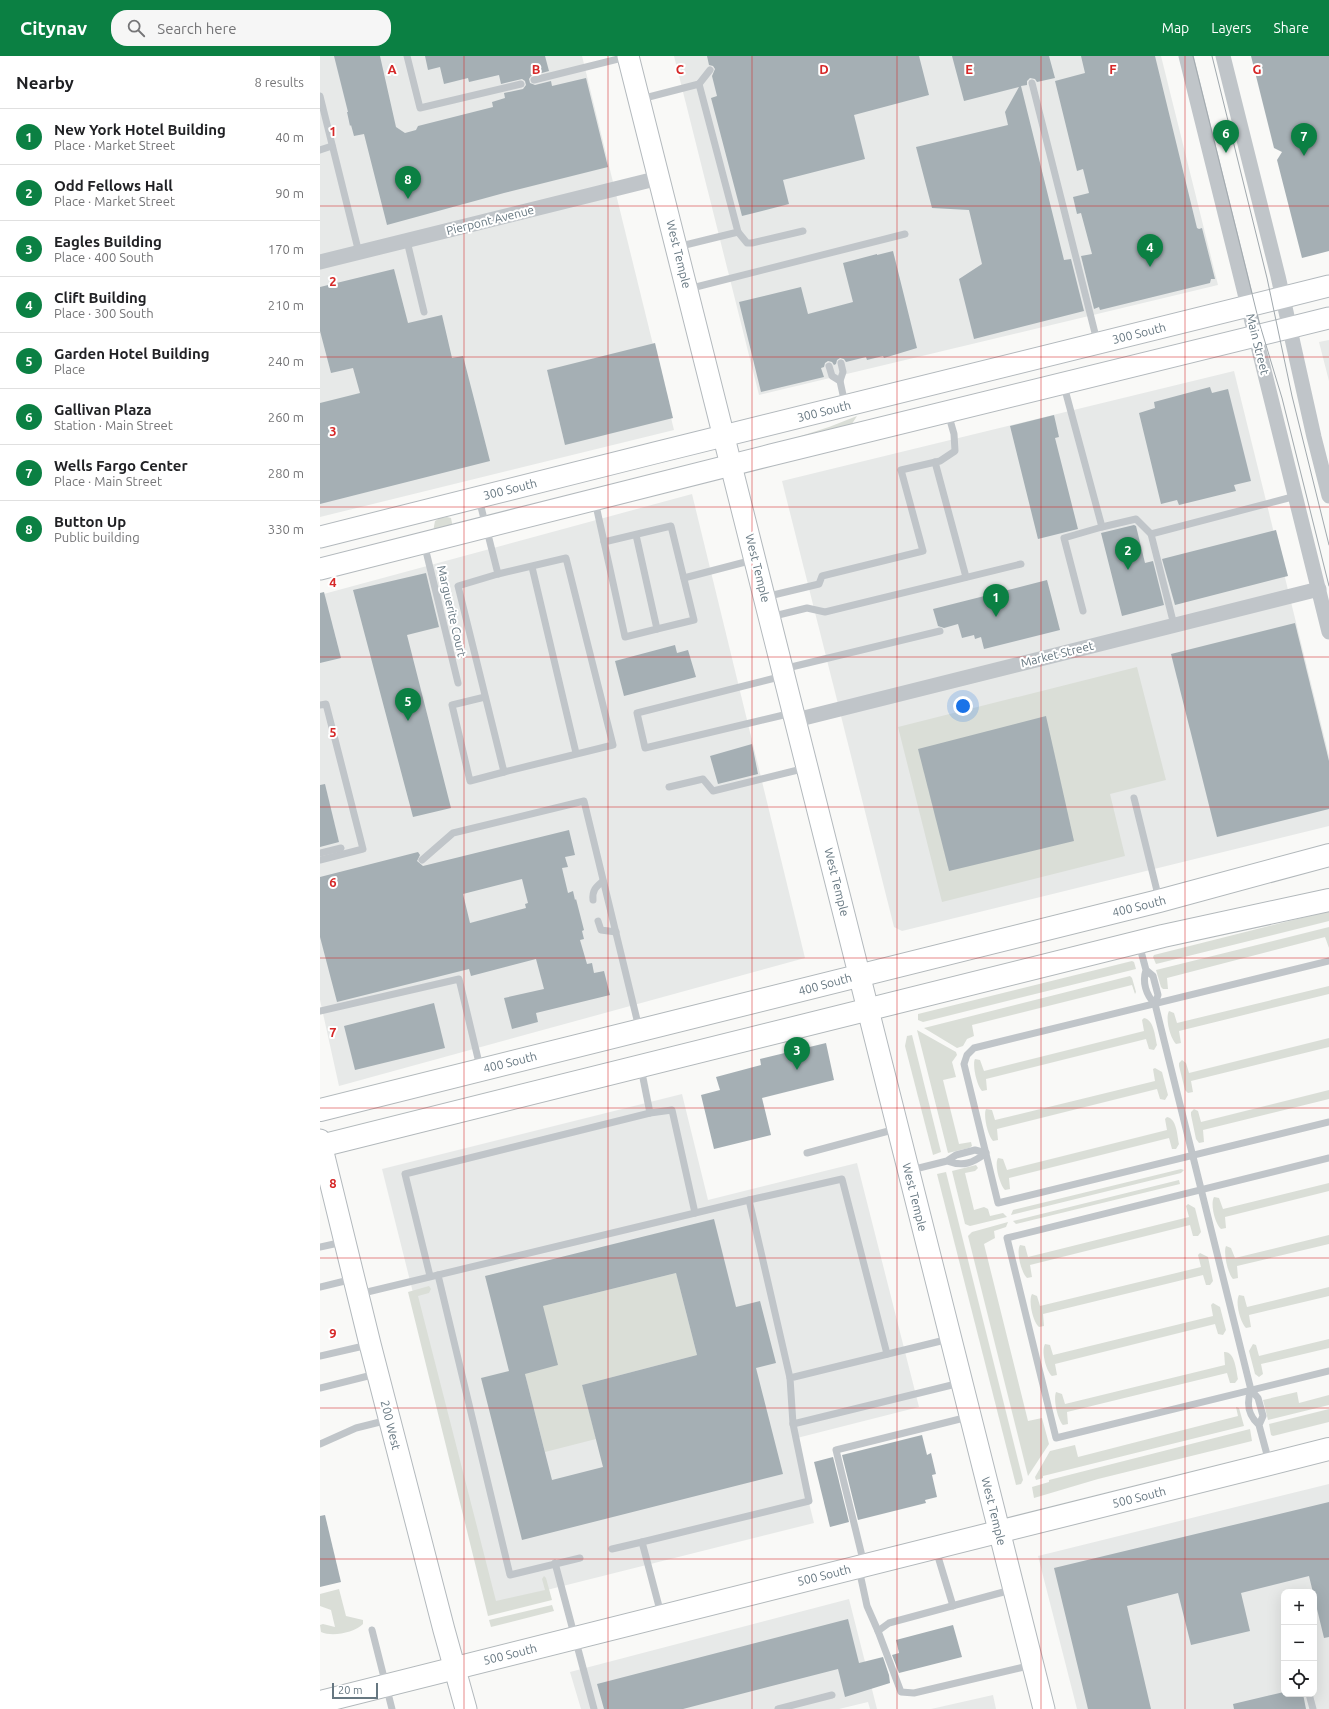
<!DOCTYPE html>
<html lang="en">
<head>
<meta charset="utf-8">
<style>
  body { margin:0; font-family:Ubuntu,sans-serif; background:#f6f6f6; color:#202124 }
  .controls { position:absolute; right:12px; bottom:12px; display:grid; overflow:hidden; border-radius:8px; box-shadow:0 4px 16px #0002 }
  .controls button { width:36px; height:36px; display:grid; place-items:center; padding:0; border:0; border-bottom:1px solid #e0e0e0; background:#fff; color:#202124; font:20px sans-serif }
  .scale { position:absolute; left:12px; bottom:10px; width:46px; box-sizing:border-box; padding-left:4px; border:2px solid #667781; border-top:0; font-size:11px; line-height:14px; white-space:nowrap; color:#667781; -webkit-text-stroke:3px #fff; paint-order:stroke }
  .you { position:absolute; left:643px; top:650px; width:14px; height:14px; margin:-10px; border:3px solid #fff; border-radius:50%; background:#1a73e8; box-shadow:0 0 0 6px #1a73e833 }
  .badge { display:grid; place-items:center; width:26px; height:26px; border-radius:50%; background:#0b8043; color:#fff; font-size:13px; font-weight:700 }
  .pin { position:absolute; translate:-50% -33px; filter:drop-shadow(0 1px 2px #0008) }
  .pin::after { content:''; position:absolute; top:21px; width:14px; height:12px; background:inherit; clip-path:polygon(0 0,100% 0,50% 100%) }
  .list { margin:0; padding:0; list-style:none }
  h2 { display:flex; justify-content:space-between; align-items:center; height:52px; margin:0; padding:0 16px; font-size:17px }
  h2 small { font-size:13px; font-weight:400; color:#757577 }
  .list li { display:grid; grid-template-columns:26px 1fr auto; gap:12px; align-items:center; box-sizing:border-box; height:56px; padding:0 16px; border-top:1px solid #e0e0e0 }
  .list b { display:block; font-size:15px; white-space:nowrap }
  .list p { margin:0; font-size:13px; white-space:nowrap; color:#757577 }
  .list em { font-size:13px; font-style:normal; color:#757577 }
  .icon { flex:none; width:22px; height:22px; fill:none; stroke:currentColor; stroke-width:2; stroke-linecap:round; stroke-linejoin:round }
  .map { position:relative; flex:none; width:1009px; height:1653px; overflow:hidden }
  header { display:flex; align-items:center; gap:24px; box-sizing:border-box; height:56px; padding:0 20px; background:#0b8043; color:#fff }
  header strong { font-size:19px }
  nav { display:flex; gap:22px; margin-inline-start:auto; font-size:14px }
  .search { width:280px; height:36px; background:#f6f6f6; display:flex; align-items:center; gap:10px; box-sizing:border-box; padding:0 14px; border-radius:16px; color:#757577; font-size:15px }
  main { display:flex }
  aside { flex:1; background:#fff }
  .map>svg:first-child { display:block }
</style>
</head>
<body>
<header>
<strong>Citynav</strong>
<div class="search"><svg class="icon" aria-label="search" viewBox="0 0 24 24"><circle cx="10" cy="10" r="6"/><path d="M15 15l6 6"/></svg>Search here</div>
<nav><a>Map</a><a>Layers</a><a>Share</a></nav>
</header>
<main>
<aside>
<h2>Nearby<small>8 results</small></h2>
<ul class="list">
<li><span class="badge">1</span><div><b>New York Hotel Building</b><p>Place · Market Street</p></div><em>40 m</em></li>
<li><span class="badge">2</span><div><b>Odd Fellows Hall</b><p>Place · Market Street</p></div><em>90 m</em></li>
<li><span class="badge">3</span><div><b>Eagles Building</b><p>Place · 400 South</p></div><em>170 m</em></li>
<li><span class="badge">4</span><div><b>Clift Building</b><p>Place · 300 South</p></div><em>210 m</em></li>
<li><span class="badge">5</span><div><b>Garden Hotel Building</b><p>Place</p></div><em>240 m</em></li>
<li><span class="badge">6</span><div><b>Gallivan Plaza</b><p>Station · Main Street</p></div><em>260 m</em></li>
<li><span class="badge">7</span><div><b>Wells Fargo Center</b><p>Place · Main Street</p></div><em>280 m</em></li>
<li><span class="badge">8</span><div><b>Button Up</b><p>Public building</p></div><em>330 m</em></li>
</ul>
</aside>
<div class="map">
<svg width="1009" height="1653" viewBox="0 0 1009 1653">
  <rect width="100%" height="100%" fill="#f9f9f7"/>
  <g fill="#e7e9e8" fill-rule="evenodd">
    <polygon points="0,0 262,0 354,374 0,461"/>
    <polygon points="354,0 841,0 898,229 439,339"/>
    <polygon points="1009,284 1009,325 999,286"/>
    <polygon points="914,315 1009,700 1009,770 582,875 574,871 462,425"/>
    <polygon points="372,438 485,902 19,1030 0,944 0,539"/>
    <polygon points="362,1038 388,1144 537,1107 599,1351 473,1383 494,1467 171,1548 62,1113"/>
    <path d="M1009,1428V1653H757L718,1500ZM964,1536H994V1638H964Z"/>
    <polygon points="529,1543 557,1653 550,1653 548,1646 519,1653 261,1653 250,1616"/>
    <polygon points="673,1639 676,1653 611,1653"/>
  </g>
  <g fill="#daded7">
    <polygon points="537,360 528,374 459,387 509,371"/>
    <polygon points="127,461 131,462 133,473 113,476 115,465 120,462"/>
    <polygon points="817,611 846,724 790,738 805,800 622,846 578,671"/>
    <polygon points="1009,855 1009,865 836,908 833,901 834,899"/>
    <polygon points="1009,871 1009,892 1005,881 847,922 848,933 843,933 841,931 836,914"/>
    <polygon points="812,905 814,906 816,913 603,966 598,964 598,958"/>
    <polygon points="810,920 812,922 816,936 815,938 812,929 652,969 654,980 647,983 643,990 637,992 604,972"/>
    <path d="M1009,930V938L859,975L861,987L856,988C850,982 845,962 849,955L854,957L857,967Z"/>
    <path d="M824,962C834,964 835,980 837,989L834,994L829,993L826,983L666,1023L667,1034L662,1035C657,1030 652,1009 655,1003L660,1004L664,1015L824,975L822,964Z"/>
    <polygon points="597,974 636,996 637,999 632,1006 636,1021 623,1024 639,1088 651,1086 652,1090 649,1092 628,1097"/>
    <polygon points="592,979 621,1096 613,1099 585,990 587,980"/>
    <polygon points="1009,982 1009,991 871,1025 873,1036 868,1037 865,1034 859,1010 859,1007 862,1004 866,1007 869,1017"/>
    <path d="M835,1012L842,1016L848,1039L845,1044L840,1043L837,1033L677,1073L678,1084L673,1085C668,1080 663,1060 666,1053L672,1054L675,1064L835,1025L833,1013Z"/>
    <polygon points="1009,1034 1009,1043 883,1074 884,1086 879,1087 876,1083 871,1059 871,1056 874,1053 878,1055 881,1066"/>
    <path d="M847,1061C857,1063 857,1079 859,1088L856,1093H852L849,1082L689,1122L690,1133L685,1134C680,1129 674,1109 678,1102L683,1103L687,1114L847,1074L845,1063Z"/>
    <polygon points="656,1109 658,1112 655,1115 645,1117 654,1154 664,1151 668,1153 670,1160 683,1157 687,1161 650,1170 645,1168 632,1115"/>
    <polygon points="861,1113 864,1114 861,1117 691,1159 693,1154"/>
    <polygon points="626,1116 703,1424 701,1428 696,1429 617,1118"/>
    <polygon points="859,1124 860,1128 696,1168 693,1165"/>
    <path d="M1009,1127V1135L905,1161L906,1172L901,1173C895,1168 890,1148 894,1141L899,1142L903,1153Z"/>
    <path d="M868,1148L875,1152L881,1176L878,1180H873L870,1169L710,1209L712,1221L707,1222C701,1216 696,1196 700,1189L705,1190L708,1201L869,1161L866,1150Z"/>
    <polygon points="688,1166 686,1171 674,1175 675,1182 664,1188 708,1365 722,1362 729,1388 708,1420 648,1180 652,1176"/>
    <path d="M1009,1179V1188L917,1210L918,1222L913,1223C908,1218 903,1197 906,1190L911,1192L915,1202Z"/>
    <path d="M880,1197L888,1201L893,1225L890,1229H886L883,1219L723,1258L724,1270L719,1271C713,1266 708,1245 712,1238L717,1240L720,1250L881,1211L878,1199Z"/>
    <polygon points="356,1217 377,1299 262,1329 276,1383 225,1396 205,1318 223,1250"/>
    <polygon points="109,1230 111,1233 109,1237 98,1240 176,1545 225,1534 222,1523 224,1520 226,1522 232,1544 168,1560 88,1236"/>
    <path d="M1009,1231V1240L929,1259L931,1271L926,1272C920,1266 915,1246 919,1239L924,1240L927,1251Z"/>
    <path d="M893,1247L900,1251L906,1274L903,1279L898,1278L895,1268L735,1308L737,1319L732,1320C726,1315 721,1295 725,1288L730,1289L733,1299L893,1260L891,1249Z"/>
    <polygon points="1009,1283 1009,1292 941,1308 943,1318 939,1321 935,1318 929,1295 933,1288 936,1289 939,1300"/>
    <path d="M904,1296C915,1295 916,1314 918,1323L915,1327H910L907,1317L747,1356L748,1368L743,1369C738,1364 733,1344 736,1336L742,1338L745,1348L905,1309Z"/>
    <polygon points="977,1336 979,1347 1009,1339 1009,1349 948,1364 943,1344"/>
    <polygon points="916,1351 919,1352 924,1370 723,1420 723,1422 716,1424 715,1421 730,1395 755,1389 758,1401 918,1360"/>
    <polygon points="1009,1353 1009,1366 953,1380 951,1379 949,1368"/>
    <polygon points="930,1373 932,1385 778,1423 714,1442 712,1431 729,1426 729,1424"/>
    <path d="M19,1533L26,1560L43,1564V1568C34,1577 12,1581 1,1576L0,1569L3,1568L15,1571L11,1554L0,1550V1538Z"/>
    <polygon points="232,1549 234,1555 171,1571 169,1564"/>
  </g>
  <g fill="#a5afb4" fill-rule="evenodd">
    <polygon points="14,0 60,0 76,71 85,77 96,74 98,70 173,51 172,46 185,42 184,37 203,33 206,29 205,25 202,23 181,28 179,19 149,26 148,22 124,28 120,11 108,14 105,0 225,0 229,15 211,20 209,23 210,27 215,29 231,25 232,30 266,22 288,111 184,137 67,169 44,78 34,80 31,69 30,70 27,56 28,56"/>
    <polygon points="387,0 599,0 609,39 534,59 545,103 463,124 469,148 422,160 391,42 397,40 392,20 395,13 393,10 389,9"/>
    <polygon points="632,0 729,0 735,22 717,26 715,23 710,22 707,25 707,29 701,30 744,204 751,203 764,255 654,283 639,223 662,208 649,154 612,152 596,91 688,69 685,56 699,31 644,45"/>
    <polygon points="761,0 835,0 877,172 879,173 882,172 895,223 891,223 890,227 780,254 779,251 774,253 761,200 772,198 761,157 757,158 753,141 769,137 763,113 757,115 735,25 765,17"/>
    <polygon points="931,0 1009,0 1009,195 982,202 957,104 962,96 954,92"/>
    <polygon points="573,195 597,292 564,302 563,300 547,304 546,301 526,306 524,303 520,302 517,304 516,308 514,309 512,306 508,305 505,307 504,311 501,312 504,321 441,336 419,246 481,231 488,258 533,246 523,207 557,198 557,199"/>
    <polygon points="74,213 88,267 122,259 132,302 143,300 170,405 0,448 0,347 40,337 33,312 11,317 0,275 0,231"/>
    <polygon points="335,287 353,362 245,389 227,314"/>
    <polygon points="890,331 892,337 908,333 931,425 914,429 916,435 859,449 857,444 841,448 819,357 835,352 834,346"/>
    <polygon points="734,359 739,381 735,382 758,473 718,483 690,370"/>
    <polygon points="814,469 816,470 825,507 833,505 844,549 802,560 781,477"/>
    <polygon points="956,474 968,520 855,549 842,503"/>
    <polygon points="106,517 119,571 87,579 131,752 93,761 33,534"/>
    <polygon points="727,524 740,574 664,593 661,581 655,583 654,579 642,582 638,568 624,572 618,570 613,553"/>
    <polygon points="4,536 21,602 0,607 0,537"/>
    <polygon points="975,567 1009,705 1009,753 897,781 851,598"/>
    <polygon points="355,589 357,597 368,594 376,621 304,640 295,605"/>
    <polygon points="726,660 754,785 629,815 598,693"/>
    <polygon points="432,688 438,718 398,728 390,700"/>
    <polygon points="5,728 19,786 0,791 0,729"/>
    <path d="M249,774L255,799L245,801L248,811L242,812L248,837L253,835L255,844L256,843L264,874L262,875L264,883L260,884L267,908L272,907L274,917L284,915L290,939L216,957L218,966L192,973L184,942L224,933L216,903L151,920L149,913L17,946L0,881V821L98,796L100,799L97,805L103,810ZM202,823L208,847L205,848L206,852L150,867L143,838Z"/>
    <polygon points="114,947 125,992 35,1014 24,970"/>
    <polygon points="506,987 514,1024 442,1042 451,1079 394,1093 381,1039 400,1034 396,1021 441,1009 440,1003"/>
    <path d="M394,1163L416,1251L440,1245L456,1307L436,1312L463,1418L202,1484L161,1322L189,1315L165,1220ZM356,1217L377,1299L262,1329L283,1411L232,1424L205,1318L238,1309L223,1250Z"/>
    <polygon points="602,1379 607,1399 611,1397 616,1418 612,1419 617,1441 605,1444 606,1447 538,1464 522,1399"/>
    <polygon points="513,1401 529,1466 510,1471 494,1406"/>
    <polygon points="1009,1446 1009,1581 1004,1582 989,1520 921,1537 930,1575 871,1589 858,1537 807,1550 831,1653 768,1653 734,1512"/>
    <polygon points="5,1459 21,1526 0,1531 0,1460"/>
    <polygon points="528,1563 539,1607 563,1601 569,1619 570,1627 525,1641 518,1613 363,1653 284,1653 277,1628"/>
    <polygon points="633,1569 642,1601 579,1617 572,1599 579,1597 576,1584"/>
    <polygon points="964,1636 964,1638 983,1638 986,1653 914,1653 913,1648"/>
  </g>
  <g fill="none" stroke-linecap="round" stroke-linejoin="round">
    <g stroke="#b3b9bd" stroke-width="23">
      <g id="secondary">
        <polyline points="308,0 724,1653"/>
        <path d="M0,481C336,396 673,313 1009,230"/>
        <polyline points="0,513 451,399 1009,262"/>
        <polyline points="0,1084 50,1288 124,1574 146,1653"/>
      </g>
    </g>
    <g stroke="#b2b8bb" stroke-width="24">
      <g id="primary">
        <polyline points="0,1054 839,845 1009,799"/>
        <polyline points="0,1090 843,880 1009,844"/>
        <polyline points="0,1646 1009,1393"/>
      </g>
    </g>
    <g stroke="#c0c5c9" stroke-width="7">
      <polyline points="87,0 100,52 201,28"/>
      <polyline points="214,24 306,1"/>
      <polyline points="712,27 777,285"/>
      <polyline points="379,28 390,14"/>
      <polyline points="0,40 39,197"/>
      <polyline points="321,43 379,28 418,176 357,191"/>
      <polyline points="0,94 12,90"/>
      <polyline points="418,176 427,187 432,187 483,175"/>
      <polyline points="87,185 104,256"/>
      <polyline points="368,233 585,178"/>
      <polyline points="509,310 512,320 520,325 523,316 521,307"/>
      <polyline points="520,325 525,348"/>
      <polyline points="744,330 782,471 816,463 831,478 854,569"/>
      <polyline points="615,406 646,521"/>
      <polyline points="159,443 178,518"/>
      <polyline points="275,445 305,581 337,573 316,479"/>
      <polyline points="831,478 976,440"/>
      <polyline points="284,486 351,470 374,564 337,573"/>
      <polyline points="104,487 138,627"/>
      <polygon points="246,502 293,689 184,716 138,530 178,518"/>
      <polyline points="212,511 256,697"/>
      <polyline points="364,522 433,504"/>
      <polyline points="445,541 499,528 502,520 603,495 581,414 620,405 635,395 634,378 628,357"/>
      <polyline points="763,555 744,482 782,471"/>
      <polyline points="450,561 487,552 505,556 701,508"/>
      <polyline points="463,613 620,575"/>
      <polyline points="463,620 317,657 325,692 472,657"/>
      <polyline points="165,641 132,649 150,725 184,716"/>
      <polyline points="0,649 6,648 43,793 0,804"/>
      <polyline points="349,731 383,723 393,735 486,712"/>
      <polyline points="814,742 839,843"/>
      <polyline points="0,797 21,792"/>
      <polyline points="102,804 133,777 264,745 319,972"/>
      <path d="M273,844C272,834 276,831 283,825"/>
      <polyline points="278,865 281,874 296,876"/>
      <path d="M819,888L826,914L833,920L838,939L835,948C826,939 822,926 826,914"/>
      <polyline points="1009,905 654,992 647,999 644,1008 678,1147 1009,1066"/>
      <polyline points="835,948 931,1334"/>
      <polyline points="0,955 139,923 160,1011"/>
      <polyline points="321,1012 330,1057"/>
      <polyline points="487,1097 576,1073"/>
      <polyline points="1009,1102 687,1182 736,1382 1009,1315"/>
      <path d="M591,1114L627,1105L636,1099L655,1094L666,1097C653,1107 643,1111 627,1105"/>
      <polyline points="0,1191 23,1186"/>
      <polyline points="118,1219 190,1519 260,1502"/>
      <polyline points="110,1220 85,1118 330,1057 352,1054 375,1157"/>
      <polyline points="0,1231 33,1223"/>
      <polyline points="39,1238 429,1144"/>
      <polyline points="629,1283 470,1322 473,1368 640,1327"/>
      <polyline points="0,1300 48,1289"/>
      <polyline points="470,1322 429,1144 522,1123 567,1298"/>
      <polyline points="0,1332 56,1318"/>
      <path d="M939,1369C928,1359 926,1348 931,1334L938,1342L943,1360L939,1369L949,1406"/>
      <polyline points="0,1388 36,1372 68,1364"/>
      <polyline points="292,1493 322,1486"/>
      <polyline points="616,1494 633,1550"/>
      <polyline points="235,1507 274,1653"/>
      <polyline points="544,1508 516,1394 648,1361"/>
      <polyline points="539,1513 547,1550 558,1575"/>
      <polyline points="691,1534 569,1567 558,1575 581,1636 594,1637 712,1609"/>
      <polyline points="341,1558 322,1486 489,1445 473,1368"/>
      <polyline points="52,1574 72,1653"/>
      <polyline points="989,1638 993,1653"/>
      <polyline points="458,1653 512,1639"/>
    </g>
    <g stroke="#c0c5c9" stroke-width="15">
      <polyline points="866,0 1009,576"/>
      <polyline points="903,0 958,220 994,381 1009,440"/>
      <polyline points="0,206 339,122"/>
      <polyline points="476,664 999,533"/>
    </g>
    <use href="#secondary" stroke="#fff" stroke-width="21"/>
    <use href="#primary" stroke="#fff" stroke-width="22"/>
    <g stroke="#a0a8ad" stroke-width="1">
      <polyline points="873,0 921,193 939,266 962,342 1009,530"/>
      <polyline points="892,0 947,222 972,340 1009,489"/>
    </g>
  </g>
  <path fill="none" stroke="#d62828" stroke-width="1" stroke-opacity="0.55" d="M144,0V1653M288,0V1653M432,0V1653M577,0V1653M721,0V1653M865,0V1653M0,150H1009M0,301H1009M0,451H1009M0,601H1009M0,751H1009M0,902H1009M0,1052H1009M0,1202H1009M0,1352H1009M0,1503H1009"/>
  <g text-anchor="middle" dominant-baseline="central" stroke-width="4" stroke-linejoin="round" paint-order="stroke">
    <g font-size="12" fill="#667781" stroke="#fff">
      <text transform="translate(170 164) rotate(-14)">Pierpont Avenue</text>
      <text transform="translate(359 198) rotate(76)">West Temple</text>
      <text transform="translate(819 277) rotate(-14)">300 South</text>
      <text transform="translate(938 288) rotate(76)">Main Street</text>
      <text transform="translate(504 355) rotate(-14)">300 South</text>
      <text transform="translate(190 433) rotate(-14)">300 South</text>
      <text transform="translate(438 512) rotate(76)">West Temple</text>
      <text transform="translate(132 555) rotate(77)">Marguerite Court</text>
      <text transform="translate(737 598) rotate(-14)">Market Street</text>
      <text transform="translate(517 826) rotate(76)">West Temple</text>
      <text transform="translate(819 850) rotate(-14)">400 South</text>
      <text transform="translate(505 928) rotate(-15)">400 South</text>
      <text transform="translate(190 1006) rotate(-14)">400 South</text>
      <text transform="translate(595 1141) rotate(76)">West Temple</text>
      <text transform="translate(71 1369) rotate(76)">200 West</text>
      <text transform="translate(819 1441) rotate(-14)">500 South</text>
      <text transform="translate(674 1455) rotate(76)">West Temple</text>
      <text transform="translate(504 1519) rotate(-14)">500 South</text>
      <text transform="translate(190 1598) rotate(-14)">500 South</text>
    </g>
  </g>
  <g font-size="13" text-anchor="middle" font-weight="bold" fill="#d62828" stroke="#fff" stroke-width="4" stroke-linejoin="round" paint-order="stroke">
    <text x="72" y="18">A</text>
    <text x="216" y="18">B</text>
    <text x="360" y="18">C</text>
    <text x="504" y="18">D</text>
    <text x="649" y="18">E</text>
    <text x="793" y="18">F</text>
    <text x="937" y="18">G</text>
    <text x="13" y="80">1</text>
    <text x="13" y="230">2</text>
    <text x="13" y="380">3</text>
    <text x="13" y="531">4</text>
    <text x="13" y="681">5</text>
    <text x="13" y="831">6</text>
    <text x="13" y="981">7</text>
    <text x="13" y="1132">8</text>
    <text x="13" y="1282">9</text>
  </g>
</svg>
<div class="controls">
<button>+</button>
<button>−</button>
<button><svg class="icon" aria-label="locate" viewBox="0 0 24 24"><circle cx="12" cy="12" r="6"/><path d="M12 2v4M12 18v4M2 12h4M18 12h4"/></svg></button>
</div>
<div class="scale">20 m</div>
<div class="you"></div>
<div class="pin badge" style="left:676px;top:561px">1</div>
<div class="pin badge" style="left:808px;top:514px">2</div>
<div class="pin badge" style="left:477px;top:1014px">3</div>
<div class="pin badge" style="left:830px;top:211px">4</div>
<div class="pin badge" style="left:88px;top:665px">5</div>
<div class="pin badge" style="left:906px;top:97px">6</div>
<div class="pin badge" style="left:984px;top:100px">7</div>
<div class="pin badge" style="left:88px;top:143px">8</div>
</div>
</main>
</body>
</html>
